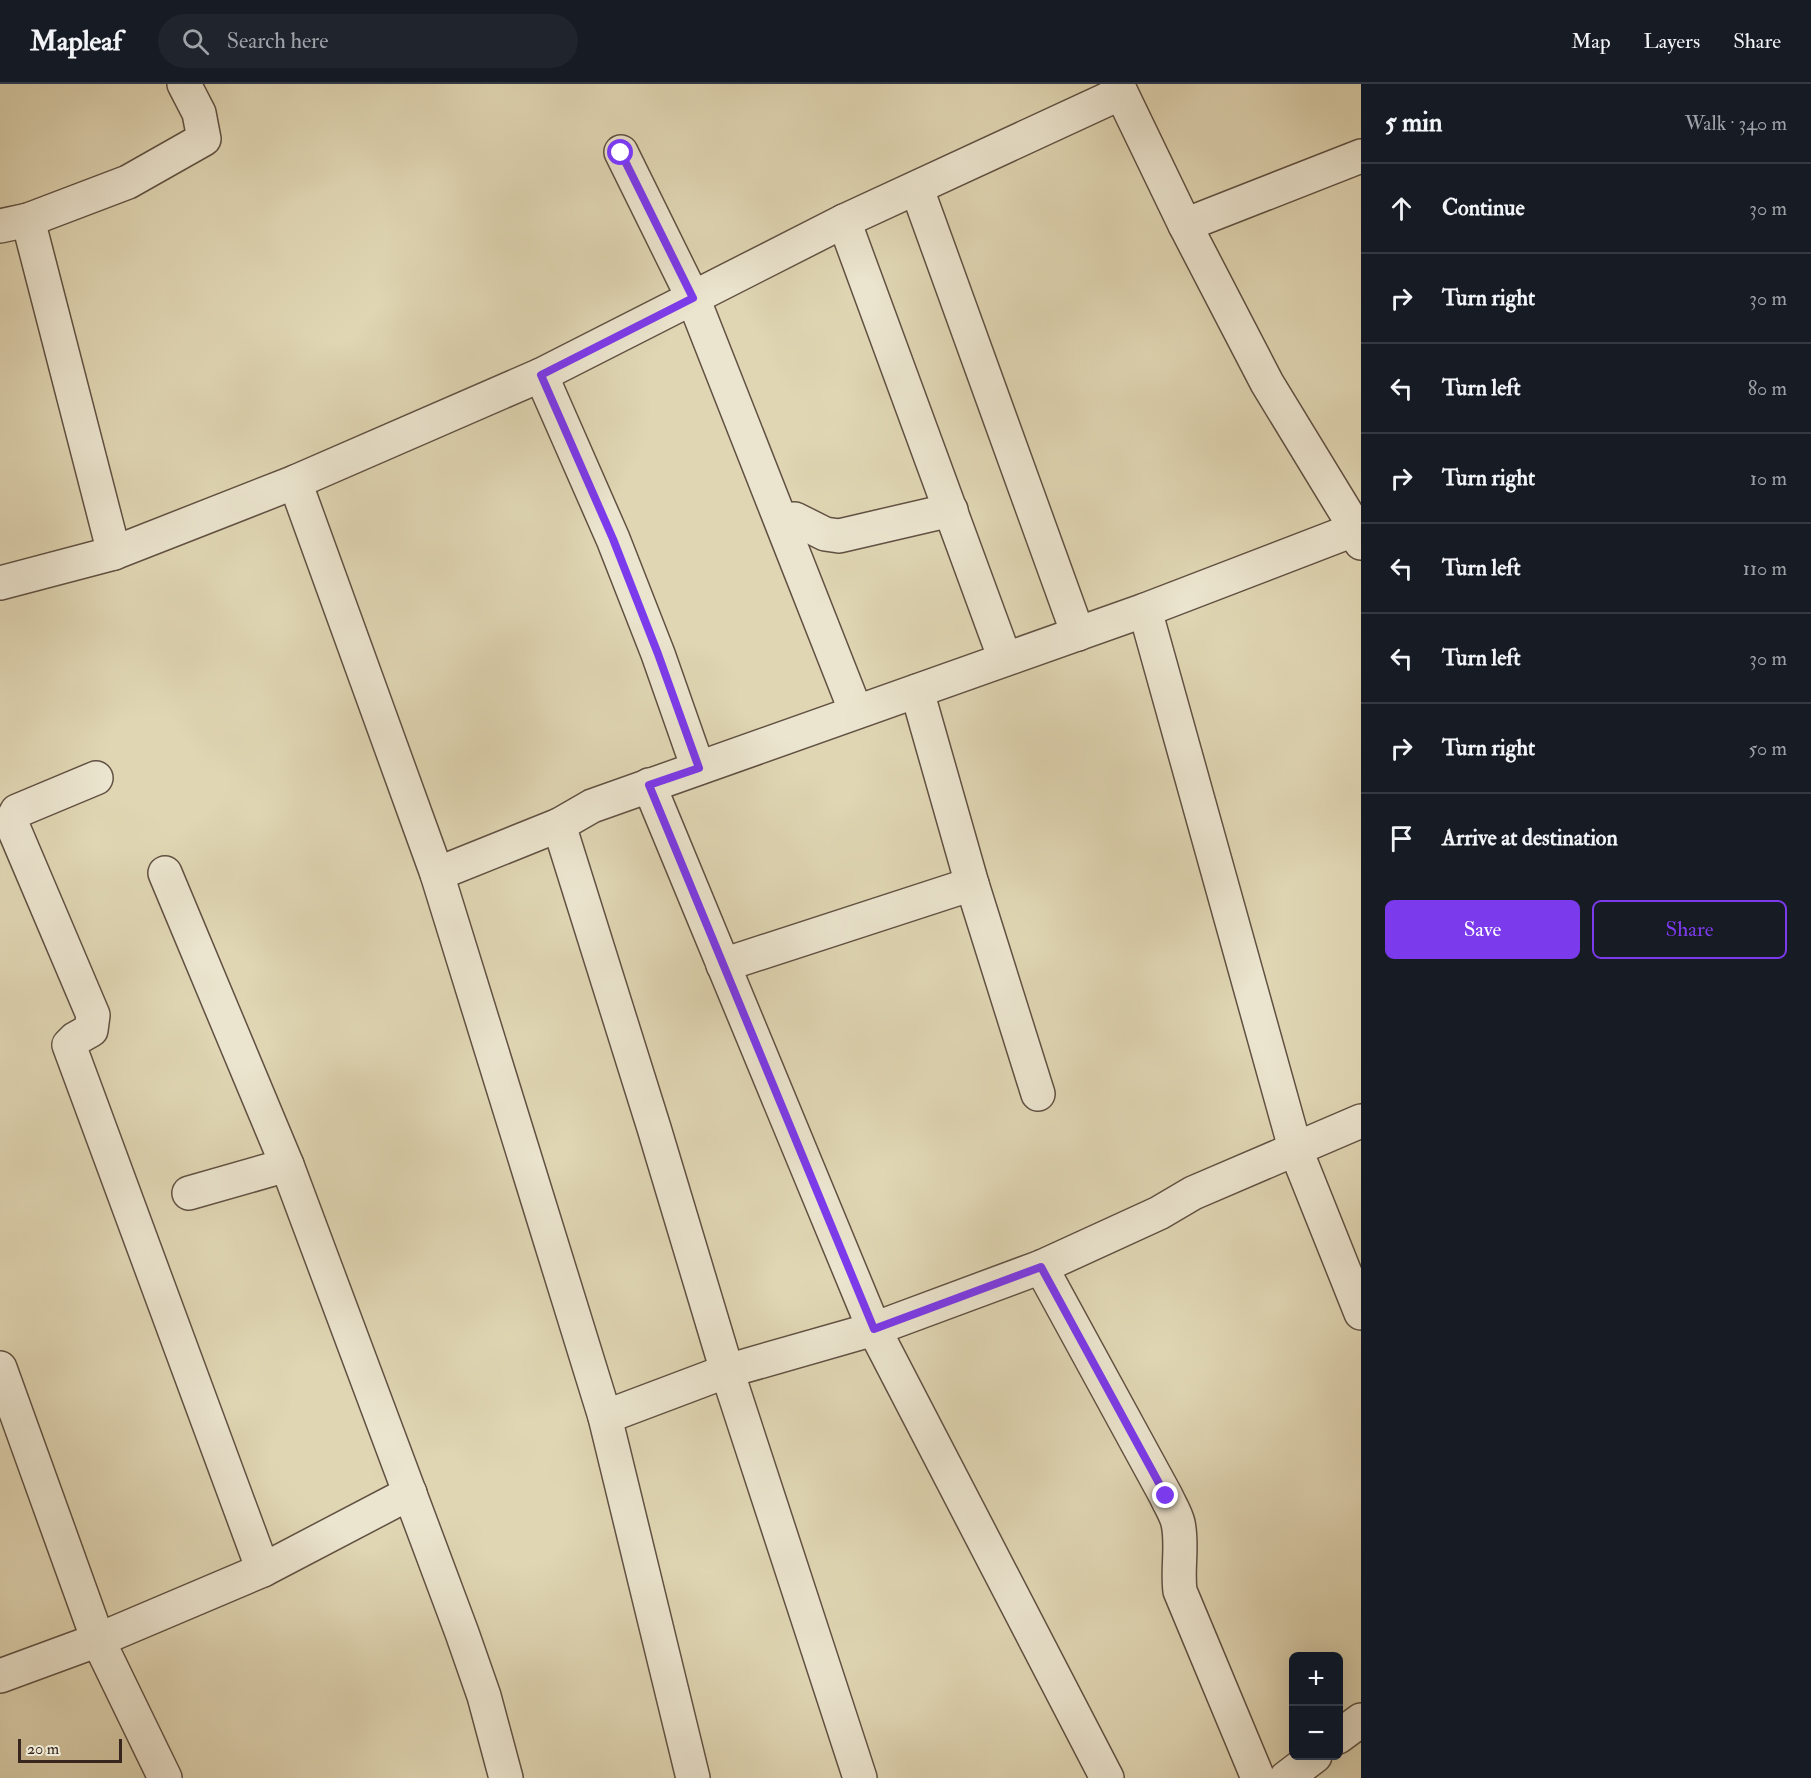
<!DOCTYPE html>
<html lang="en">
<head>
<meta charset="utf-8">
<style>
  body { margin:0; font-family:"IM FELL Double Pica",serif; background:#20242c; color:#f1f3f6 }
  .controls { position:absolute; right:18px; bottom:18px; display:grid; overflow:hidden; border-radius:9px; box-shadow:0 6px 24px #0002 }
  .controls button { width:54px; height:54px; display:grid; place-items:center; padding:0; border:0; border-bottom:2px solid #363941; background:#171b24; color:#f1f3f6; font:30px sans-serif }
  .scale { position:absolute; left:18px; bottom:15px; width:104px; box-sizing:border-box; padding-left:6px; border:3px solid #37251e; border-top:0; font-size:16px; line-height:21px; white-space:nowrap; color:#37251e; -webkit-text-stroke:4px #ebe4ce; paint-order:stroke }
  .stop { position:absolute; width:18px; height:18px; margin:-14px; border:4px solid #7c3aed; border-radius:50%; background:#fff }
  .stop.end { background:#7c3aed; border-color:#fff; box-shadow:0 2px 6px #0008 }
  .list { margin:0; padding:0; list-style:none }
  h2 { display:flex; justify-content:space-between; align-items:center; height:78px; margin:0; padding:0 24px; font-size:26px }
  h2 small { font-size:20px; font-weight:400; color:#9ea1a6 }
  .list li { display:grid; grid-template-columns:39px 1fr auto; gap:18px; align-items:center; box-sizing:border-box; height:90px; padding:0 24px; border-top:2px solid #363941 }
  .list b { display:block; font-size:22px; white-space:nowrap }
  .list em { font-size:20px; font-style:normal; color:#9ea1a6 }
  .actions { display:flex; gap:12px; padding:18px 24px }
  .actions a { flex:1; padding:14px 0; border:2px solid #7c3aed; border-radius:9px; text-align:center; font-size:21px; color:#7c3aed }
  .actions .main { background:#7c3aed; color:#fff }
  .icon { flex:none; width:33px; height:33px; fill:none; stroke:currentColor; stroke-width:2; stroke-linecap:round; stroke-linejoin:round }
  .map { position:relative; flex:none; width:1361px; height:1694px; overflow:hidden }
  header { display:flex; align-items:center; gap:36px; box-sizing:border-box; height:84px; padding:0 30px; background:#171b24; border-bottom:2px solid #363941 }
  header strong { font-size:28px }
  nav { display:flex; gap:33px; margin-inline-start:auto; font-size:21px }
  .search { width:420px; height:54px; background:#20242c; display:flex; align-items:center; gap:15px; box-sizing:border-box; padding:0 21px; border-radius:33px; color:#9ea1a6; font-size:22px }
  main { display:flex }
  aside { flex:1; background:#171b24 }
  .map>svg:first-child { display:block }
</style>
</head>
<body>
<header>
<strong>Mapleaf</strong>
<div class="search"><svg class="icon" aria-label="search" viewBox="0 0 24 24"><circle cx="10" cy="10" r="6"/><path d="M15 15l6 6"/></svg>Search here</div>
<nav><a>Map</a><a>Layers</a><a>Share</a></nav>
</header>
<main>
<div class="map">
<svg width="1361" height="1694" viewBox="0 0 1361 1694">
  <rect width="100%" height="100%" fill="#e0d6b3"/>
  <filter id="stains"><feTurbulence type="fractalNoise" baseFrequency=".00333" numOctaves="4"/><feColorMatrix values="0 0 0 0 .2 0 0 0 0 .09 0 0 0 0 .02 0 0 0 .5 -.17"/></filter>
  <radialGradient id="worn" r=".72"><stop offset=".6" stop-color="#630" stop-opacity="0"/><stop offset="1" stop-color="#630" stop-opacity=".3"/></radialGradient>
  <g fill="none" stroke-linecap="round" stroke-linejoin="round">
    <g stroke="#615143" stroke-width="36">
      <g id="minor">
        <polyline points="1117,0 1185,141 1267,299 1356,445 1361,459"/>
        <polyline points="621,68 693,214 856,628"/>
        <polyline points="917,105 1078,550"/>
        <polyline points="28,136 114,469"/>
        <polyline points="844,137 1005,575"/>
        <polyline points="1185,141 1361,72"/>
        <polyline points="0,142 28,136 128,98 204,55 199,29 184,0"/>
        <polyline points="541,291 613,455 658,570 698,684"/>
        <polyline points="295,398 437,790 605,1333 693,1694"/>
        <polyline points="781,436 795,435 825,450 839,452 951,426"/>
        <polyline points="0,499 114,469 295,398 541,291 844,137 1121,9"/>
        <polyline points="1145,526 1295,1064 1361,1229"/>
        <polyline points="917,607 972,800 1038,1010"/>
        <polyline points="96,694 17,727 11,738 93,931 91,946 75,955 69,961 263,1486"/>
        <polyline points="649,701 874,1245 1107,1694"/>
        <polyline points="165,789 287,1081 462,1549 484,1612 506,1694"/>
        <polyline points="437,790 559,741"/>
        <polyline points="723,881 972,800"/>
        <polyline points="189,1109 287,1081"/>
        <path d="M1041,1183L1166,1412C1170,1421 1176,1430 1178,1439C1183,1461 1177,1484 1180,1507L1258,1694"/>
        <polyline points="0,1284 98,1556 165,1694"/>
        <polyline points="605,1333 727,1287 874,1245 1041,1183 1159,1129 1193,1109 1361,1037"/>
        <polyline points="0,1592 98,1556 263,1486 410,1409"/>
        <polyline points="1338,1653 1361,1636"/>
        <polyline points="860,1694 727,1287 654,1044 559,741 592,722 1145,526 1361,443"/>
        <polyline points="1286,1694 1315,1672"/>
      </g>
    </g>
    <use href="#minor" stroke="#ebe4ce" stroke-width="33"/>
  </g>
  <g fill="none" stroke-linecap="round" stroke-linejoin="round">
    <polyline stroke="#7c3aed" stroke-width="8" points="621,69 693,214 541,291 613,455 658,570 699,684 649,701 874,1245 1041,1183 1166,1412"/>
  </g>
  <rect width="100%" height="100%" filter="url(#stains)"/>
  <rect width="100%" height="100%" fill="url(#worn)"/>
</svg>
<div class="controls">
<button>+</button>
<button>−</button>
</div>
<div class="scale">20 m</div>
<div class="stop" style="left:621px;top:69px"></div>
<div class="stop end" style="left:1166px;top:1412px"></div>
</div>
<aside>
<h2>5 min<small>Walk · 340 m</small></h2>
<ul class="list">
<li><svg class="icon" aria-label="ahead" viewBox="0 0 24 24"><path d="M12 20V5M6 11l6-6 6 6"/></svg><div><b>Continue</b></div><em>30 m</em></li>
<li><svg class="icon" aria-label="right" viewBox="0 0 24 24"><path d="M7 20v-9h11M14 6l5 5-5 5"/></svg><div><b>Turn right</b></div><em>30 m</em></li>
<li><svg class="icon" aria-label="left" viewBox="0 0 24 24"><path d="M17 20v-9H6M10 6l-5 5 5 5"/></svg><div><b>Turn left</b></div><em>80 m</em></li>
<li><svg class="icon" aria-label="right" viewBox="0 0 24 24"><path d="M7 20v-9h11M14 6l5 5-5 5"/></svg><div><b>Turn right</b></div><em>10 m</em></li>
<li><svg class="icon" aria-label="left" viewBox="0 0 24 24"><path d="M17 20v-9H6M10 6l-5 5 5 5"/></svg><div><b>Turn left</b></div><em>110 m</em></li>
<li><svg class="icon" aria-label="left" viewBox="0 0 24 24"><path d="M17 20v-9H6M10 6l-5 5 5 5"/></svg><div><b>Turn left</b></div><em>30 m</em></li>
<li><svg class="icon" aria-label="right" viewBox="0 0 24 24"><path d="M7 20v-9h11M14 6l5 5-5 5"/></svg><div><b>Turn right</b></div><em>50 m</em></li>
<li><svg class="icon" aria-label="arrive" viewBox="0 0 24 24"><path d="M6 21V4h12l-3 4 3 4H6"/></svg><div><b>Arrive at destination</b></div></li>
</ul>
<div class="actions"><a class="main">Save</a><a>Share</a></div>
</aside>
</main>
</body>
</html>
